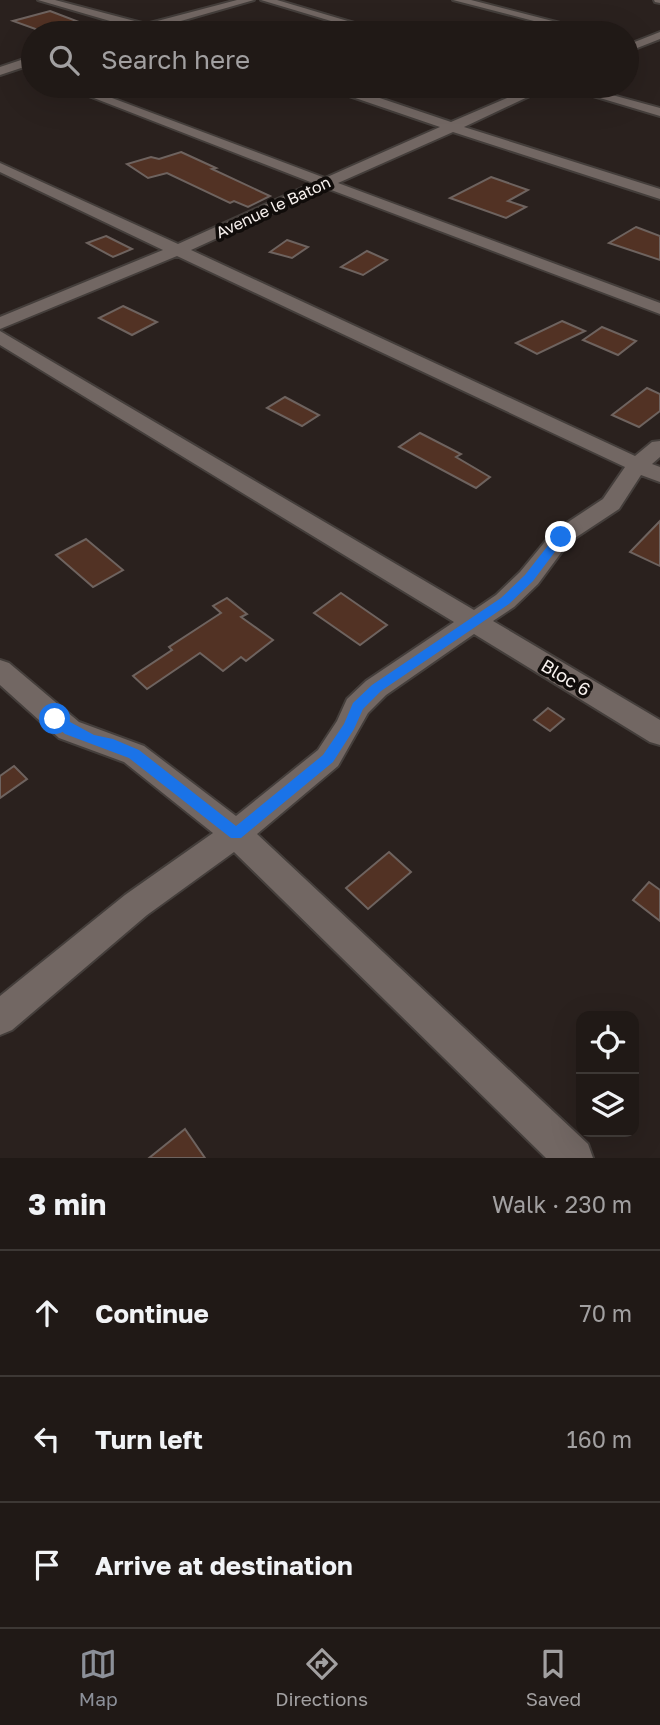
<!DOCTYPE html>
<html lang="en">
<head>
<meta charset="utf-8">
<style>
  body { margin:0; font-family:"Golos Text",sans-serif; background:#2d2623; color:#f1f3f6 }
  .controls { position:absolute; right:21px; bottom:21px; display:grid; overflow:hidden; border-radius:14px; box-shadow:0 7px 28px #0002 }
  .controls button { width:63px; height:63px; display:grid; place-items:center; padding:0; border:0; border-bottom:2px solid #3d3835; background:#201916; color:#f1f3f6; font:35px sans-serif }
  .stop { position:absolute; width:21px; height:21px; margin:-16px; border:5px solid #1a73e8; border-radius:50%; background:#fff }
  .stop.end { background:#1a73e8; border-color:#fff; box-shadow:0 2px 7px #0008 }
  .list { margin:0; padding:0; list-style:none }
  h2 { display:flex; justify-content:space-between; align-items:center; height:91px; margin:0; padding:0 28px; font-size:30px }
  h2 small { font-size:23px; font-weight:400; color:#a2a0a1 }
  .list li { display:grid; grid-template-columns:46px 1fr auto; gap:21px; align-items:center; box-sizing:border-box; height:126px; padding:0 28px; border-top:2px solid #3d3835 }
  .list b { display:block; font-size:26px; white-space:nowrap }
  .list em { font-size:23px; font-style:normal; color:#a2a0a1 }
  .icon { flex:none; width:38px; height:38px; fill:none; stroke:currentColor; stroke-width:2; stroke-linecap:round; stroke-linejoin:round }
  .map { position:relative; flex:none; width:660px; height:1158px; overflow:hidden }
  .search { position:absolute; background:#201916; box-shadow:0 7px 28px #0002; left:21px; right:21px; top:21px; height:77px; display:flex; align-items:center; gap:18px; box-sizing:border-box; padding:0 24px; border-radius:38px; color:#a2a0a1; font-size:26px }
  .sheet { height:469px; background:#201916 }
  nav { display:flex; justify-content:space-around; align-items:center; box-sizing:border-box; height:98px; border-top:2px solid #3d3835; background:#201916; font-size:19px; color:#a2a0a1 }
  nav a { display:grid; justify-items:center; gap:4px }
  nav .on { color:#8c9099 }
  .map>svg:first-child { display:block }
</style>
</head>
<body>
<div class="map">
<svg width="660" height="1158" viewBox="0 0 660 1158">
  <rect width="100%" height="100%" fill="#2a211e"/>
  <g fill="#523224" stroke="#6e635f" stroke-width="2">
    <polygon points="50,11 79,22 41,31 13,21"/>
    <polygon points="181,152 216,168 212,169 270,196 248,207 234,201 230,203 167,173 148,178 127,164 151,157 159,159"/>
    <polygon points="491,177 528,190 508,201 526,207 506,218 450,198"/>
    <polygon points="636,227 660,236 660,260 609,243"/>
    <polygon points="106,236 132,249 113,257 87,243"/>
    <polygon points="287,240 308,247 292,258 270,252"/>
    <polygon points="367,251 387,260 363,275 341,267"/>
    <polygon points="123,306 157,322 132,335 99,318"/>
    <polygon points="562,321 585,331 537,354 516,343"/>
    <polygon points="602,327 636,341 618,355 583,340"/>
    <polygon points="647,388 660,394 660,411 639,427 612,415"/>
    <polygon points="285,397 319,415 302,426 267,408"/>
    <polygon points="420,433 461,454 456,457 490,477 476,488 399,447"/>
    <polygon points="660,521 660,566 630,552"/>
    <polygon points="86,539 123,570 93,587 56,555"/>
    <polygon points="341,593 387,625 360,645 314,613"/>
    <polygon points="227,598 247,614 241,617 273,640 246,661 241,657 223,671 200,653 147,689 133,676 172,650 169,647 221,613 213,606"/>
    <polygon points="548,708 564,719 550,731 534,720"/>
    <polygon points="14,766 27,779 0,798 0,776"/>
    <polygon points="389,852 411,872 368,909 346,888"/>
    <polygon points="649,882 660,890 660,921 633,900"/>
    <polygon points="185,1129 205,1158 149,1158"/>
  </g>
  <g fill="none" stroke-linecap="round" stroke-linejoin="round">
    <g stroke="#443e3b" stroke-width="4">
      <g id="minor">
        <polygon points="38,0 55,0 146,24 237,0 254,0 139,33 122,33 134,28"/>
        <polygon points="261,0 277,0 388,33 371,33"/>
        <polygon points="453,0 471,0 599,33 580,33"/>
        <polygon points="654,0 660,0 660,3 655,2"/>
        <polygon points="660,32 660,39 627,52 627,45"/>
        <polygon points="33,56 33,64 0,75 0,67"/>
        <polygon points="63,86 80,86 325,178 440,127 329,89 327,86 344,86 451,122 535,86 551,86 464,127 660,189 660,199 453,132 338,183 660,303 660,314 326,188 191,250 635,456 652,442 660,441 660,457 652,464 660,467 660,482 641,475 619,509 569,542 538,584 514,607 493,621 660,720 660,745 650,742 474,634 386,695 368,713 338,766 257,834 588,1144 593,1158 546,1158 234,852 147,915 12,1030 0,1035 0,996 125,895 213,833 124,762 59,738 0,685 0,660 9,663 79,722 144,746 236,816 318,750 337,721 347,699 366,681 454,622 0,345 0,331 474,610 496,595 520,572 553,532 603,499 625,467 177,256 0,329 0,317 163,250 0,172 0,163 178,244 313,183"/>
        <polygon points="560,86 579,86 660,108 660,116"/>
      </g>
    </g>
    <use href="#minor" fill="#726763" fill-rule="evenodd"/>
  </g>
  <polygon fill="#1a73e8" points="557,534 566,537 533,581 509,604 381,691 363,709 354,729 333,762 241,838 231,838 129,758 65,734 48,719 55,714 59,716 94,735 113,739 139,750 236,826 323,755 344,724 353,703 372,685 501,598 525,575"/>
  <g text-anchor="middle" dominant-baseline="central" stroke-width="7" stroke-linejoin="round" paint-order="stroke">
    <g font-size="16" fill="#f7f1ee" stroke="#100c0a">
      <text transform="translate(273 207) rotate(-25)">Avenue le Baton</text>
    </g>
    <g font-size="18" fill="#f7f1ee" stroke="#100c0a">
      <text transform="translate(566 677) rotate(31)">Bloc 6</text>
    </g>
  </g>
</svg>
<div class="controls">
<button><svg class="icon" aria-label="locate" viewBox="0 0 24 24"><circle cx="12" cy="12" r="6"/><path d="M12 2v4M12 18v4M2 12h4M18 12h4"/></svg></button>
<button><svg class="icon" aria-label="layers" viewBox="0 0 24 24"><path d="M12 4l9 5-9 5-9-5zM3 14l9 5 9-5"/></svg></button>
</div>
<div class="stop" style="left:55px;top:719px"></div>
<div class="stop end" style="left:561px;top:537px"></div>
<div class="search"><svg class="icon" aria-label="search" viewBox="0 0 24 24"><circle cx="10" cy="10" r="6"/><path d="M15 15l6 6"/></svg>Search here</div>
</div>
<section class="sheet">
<h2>3 min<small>Walk · 230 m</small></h2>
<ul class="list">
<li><svg class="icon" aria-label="ahead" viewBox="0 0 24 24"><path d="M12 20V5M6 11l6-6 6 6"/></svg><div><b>Continue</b></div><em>70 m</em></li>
<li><svg class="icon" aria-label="left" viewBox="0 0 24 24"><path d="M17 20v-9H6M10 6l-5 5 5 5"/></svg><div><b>Turn left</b></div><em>160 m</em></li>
<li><svg class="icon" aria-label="arrive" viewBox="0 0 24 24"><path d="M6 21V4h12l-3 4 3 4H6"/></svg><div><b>Arrive at destination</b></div></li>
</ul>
</section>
<nav>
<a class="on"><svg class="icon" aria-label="map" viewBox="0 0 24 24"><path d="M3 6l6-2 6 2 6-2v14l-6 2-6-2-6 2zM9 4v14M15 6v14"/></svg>Map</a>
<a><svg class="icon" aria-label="directions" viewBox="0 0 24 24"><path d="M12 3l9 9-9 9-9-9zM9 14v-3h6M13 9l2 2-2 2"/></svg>Directions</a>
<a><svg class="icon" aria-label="saved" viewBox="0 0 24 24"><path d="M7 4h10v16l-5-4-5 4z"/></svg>Saved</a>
</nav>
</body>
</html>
